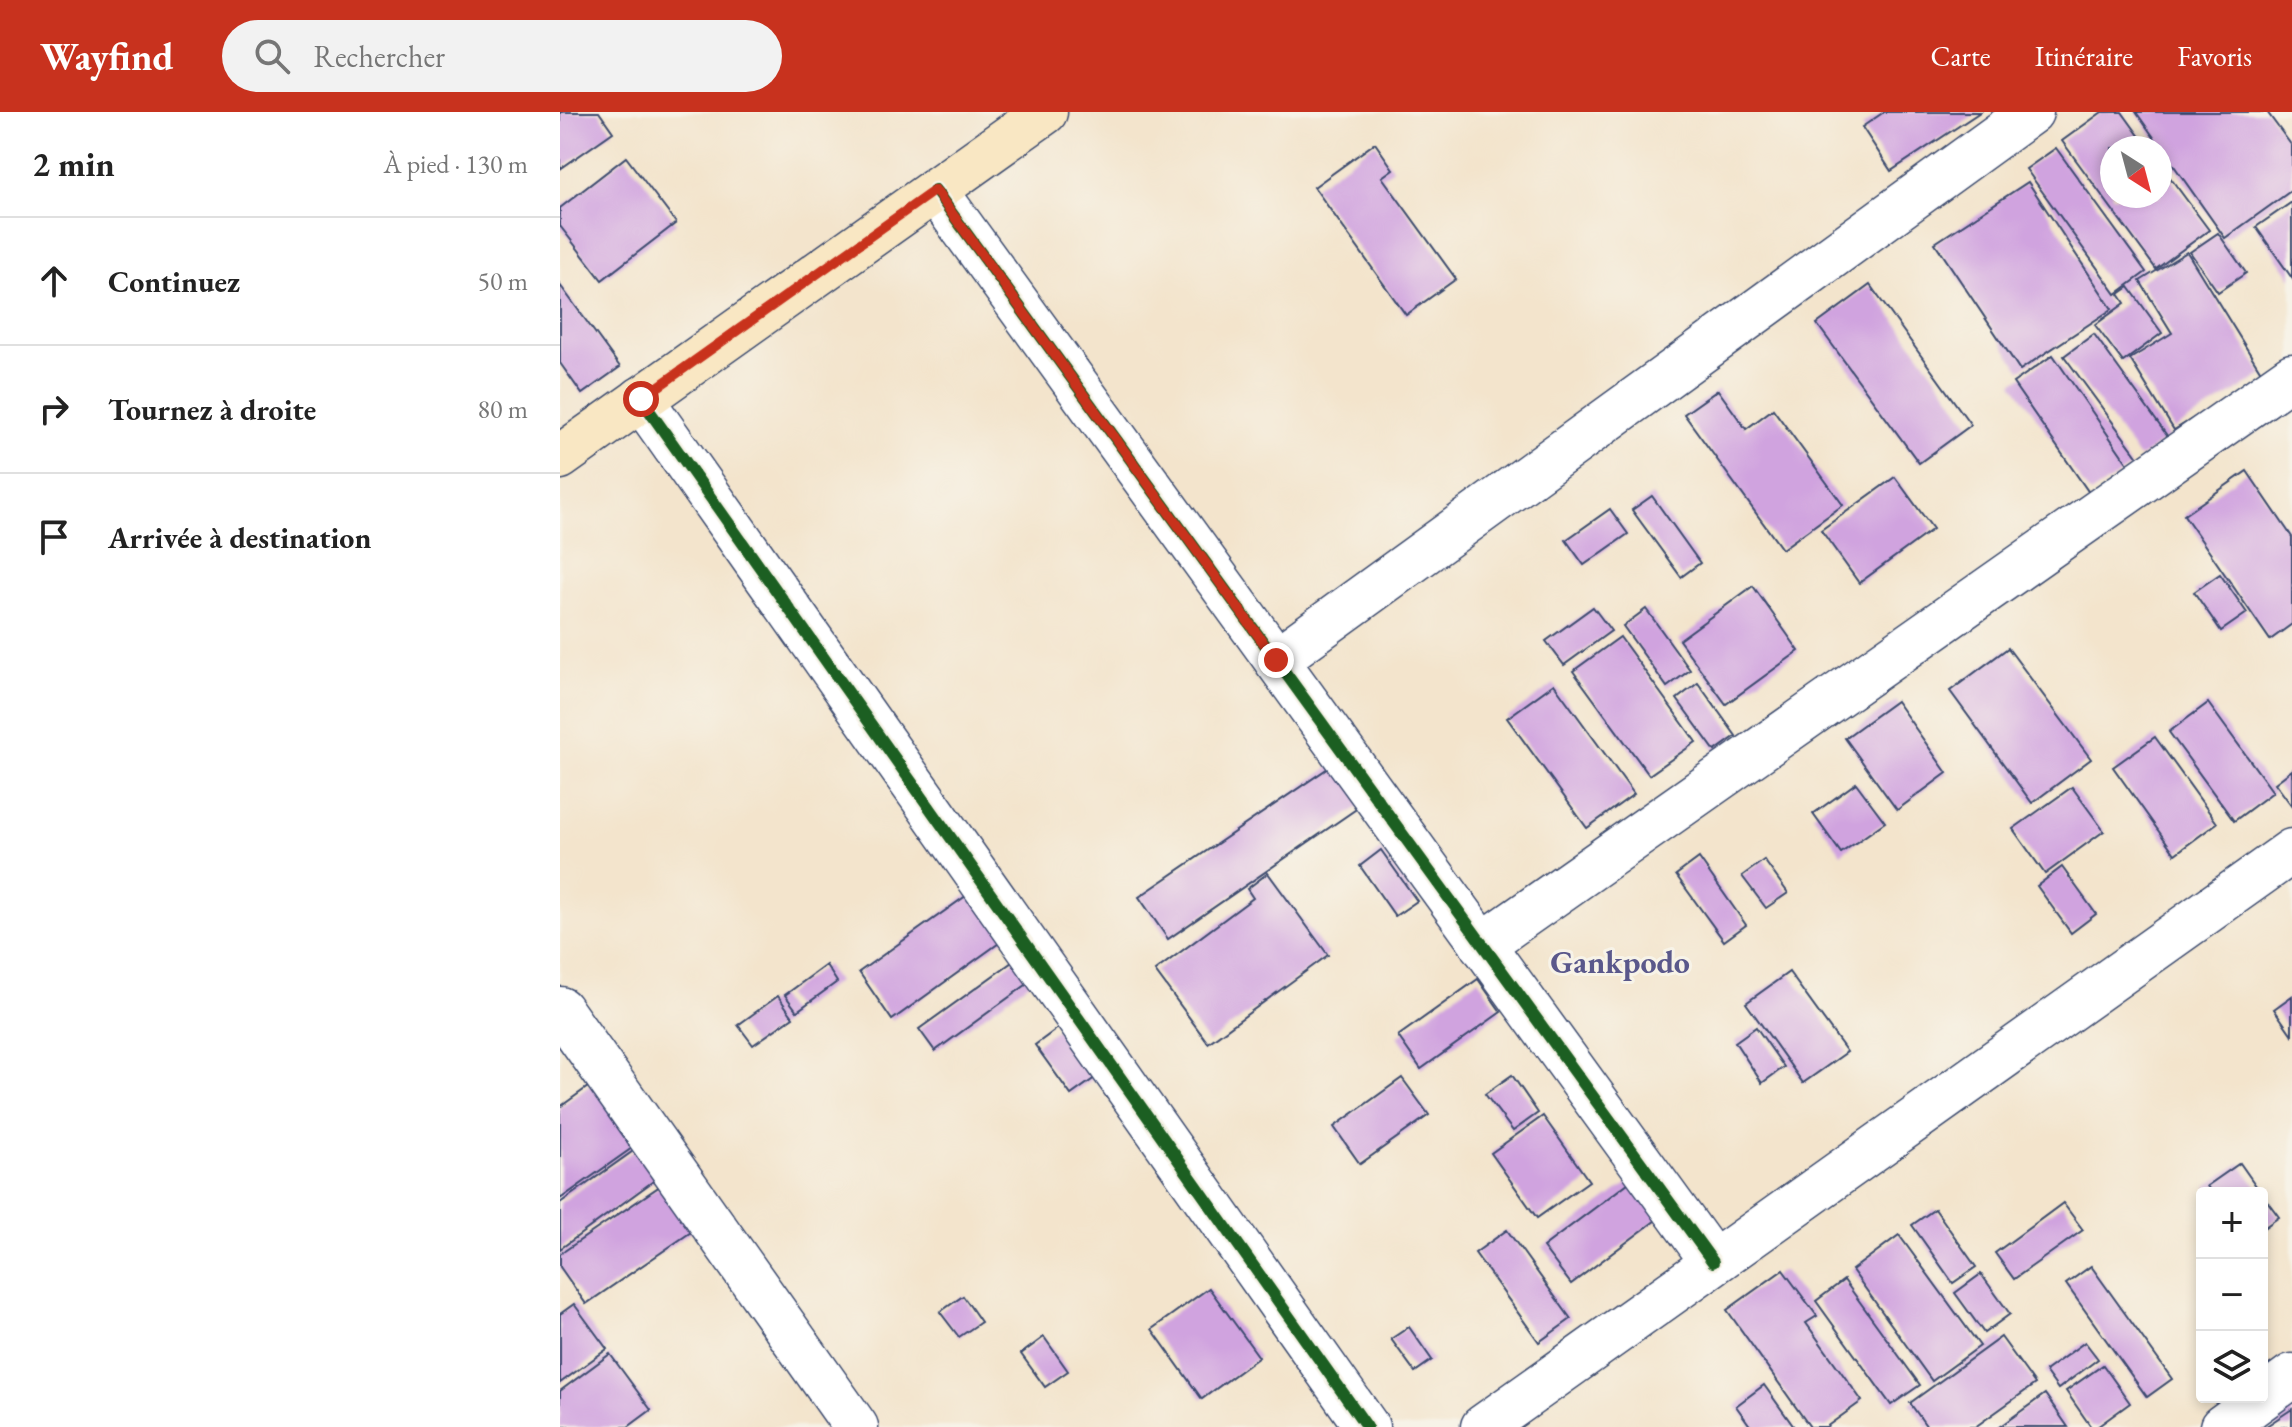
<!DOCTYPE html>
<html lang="fr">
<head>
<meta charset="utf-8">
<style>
  body { margin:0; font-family:"EB Garamond",serif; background:#f2f2f2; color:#222 }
  .controls { position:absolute; right:24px; bottom:24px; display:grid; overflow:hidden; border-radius:8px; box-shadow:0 4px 12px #0003 }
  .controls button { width:72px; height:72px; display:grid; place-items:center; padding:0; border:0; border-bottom:2px solid #e0e0e0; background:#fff; color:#222; font:40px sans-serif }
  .compass { position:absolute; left:1540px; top:24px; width:72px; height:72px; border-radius:50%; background:#fff; box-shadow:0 4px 12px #0003; rotate:144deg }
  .stop { position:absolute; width:24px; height:24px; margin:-18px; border:6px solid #c8321e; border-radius:50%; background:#fff }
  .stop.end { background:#c8321e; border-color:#fff; box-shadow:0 2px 8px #0008 }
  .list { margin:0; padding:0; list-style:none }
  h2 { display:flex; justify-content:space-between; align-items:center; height:104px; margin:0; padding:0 32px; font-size:34px }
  h2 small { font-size:26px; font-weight:400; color:#767676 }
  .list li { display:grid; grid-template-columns:52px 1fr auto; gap:24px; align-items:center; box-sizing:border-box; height:128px; padding:0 32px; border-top:2px solid #e0e0e0 }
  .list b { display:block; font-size:30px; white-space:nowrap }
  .list em { font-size:26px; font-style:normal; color:#767676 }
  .icon { flex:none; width:44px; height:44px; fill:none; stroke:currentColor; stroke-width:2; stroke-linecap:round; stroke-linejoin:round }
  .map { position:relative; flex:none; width:1732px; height:1315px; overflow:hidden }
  header { display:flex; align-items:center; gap:48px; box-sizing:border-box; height:112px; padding:0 40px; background:#c8321e; color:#fff }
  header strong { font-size:38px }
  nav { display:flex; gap:44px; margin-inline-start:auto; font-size:28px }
  .search { width:560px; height:72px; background:#f2f2f2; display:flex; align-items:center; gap:20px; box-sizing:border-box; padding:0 28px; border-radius:44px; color:#767676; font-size:30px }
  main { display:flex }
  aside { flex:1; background:#fff }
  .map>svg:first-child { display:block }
</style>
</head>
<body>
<header>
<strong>Wayfind</strong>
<div class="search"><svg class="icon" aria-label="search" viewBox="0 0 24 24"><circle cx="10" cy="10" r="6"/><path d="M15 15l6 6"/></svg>Rechercher</div>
<nav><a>Carte</a><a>Itinéraire</a><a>Favoris</a></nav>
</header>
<main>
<aside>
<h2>2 min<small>À pied · 130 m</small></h2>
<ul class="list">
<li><svg class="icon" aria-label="ahead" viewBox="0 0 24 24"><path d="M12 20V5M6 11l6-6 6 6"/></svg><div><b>Continuez</b></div><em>50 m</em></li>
<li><svg class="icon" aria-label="right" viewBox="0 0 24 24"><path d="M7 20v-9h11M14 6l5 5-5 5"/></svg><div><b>Tournez à droite</b></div><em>80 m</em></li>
<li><svg class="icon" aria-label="arrive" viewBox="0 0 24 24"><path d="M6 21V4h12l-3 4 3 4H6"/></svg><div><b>Arrivée à destination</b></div></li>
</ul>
</aside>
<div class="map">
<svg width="1732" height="1315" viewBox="0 0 1732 1315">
  <rect width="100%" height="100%" fill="#f7f3e8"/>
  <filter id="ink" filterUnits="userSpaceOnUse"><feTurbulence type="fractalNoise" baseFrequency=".0125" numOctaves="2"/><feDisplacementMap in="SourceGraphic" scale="16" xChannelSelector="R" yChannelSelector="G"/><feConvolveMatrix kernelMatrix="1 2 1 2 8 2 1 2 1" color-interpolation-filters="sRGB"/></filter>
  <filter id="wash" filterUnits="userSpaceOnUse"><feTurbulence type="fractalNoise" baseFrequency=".006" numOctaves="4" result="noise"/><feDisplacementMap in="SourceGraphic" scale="32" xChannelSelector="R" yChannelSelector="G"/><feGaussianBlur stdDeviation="1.8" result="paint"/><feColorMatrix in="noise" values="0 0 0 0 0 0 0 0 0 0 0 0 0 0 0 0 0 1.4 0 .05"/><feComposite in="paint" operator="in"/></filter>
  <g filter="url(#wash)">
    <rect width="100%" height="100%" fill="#f3e4cc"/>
    <g id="blocks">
      <g fill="#d0a3df">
        <polygon points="0,0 39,0 53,20 0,57"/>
        <polygon points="1324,0 1420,0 1331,59 1302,15"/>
        <polygon points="1542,0 1562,0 1588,36 1552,36 1552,84 1600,84 1600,52 1649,118 1596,157 1502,29"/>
        <polygon points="1576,0 1707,0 1732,34 1732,78 1665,126"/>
        <polygon points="815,31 833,57 822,65 896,167 846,203 754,75"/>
        <polygon points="1496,36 1586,160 1556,182 1466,57"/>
        <polygon points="66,45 116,111 42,168 0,114 0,96"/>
        <polygon points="1468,70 1552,197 1460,258 1375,131"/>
        <polygon points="1732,90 1732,166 1696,115"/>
        <polygon points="1658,121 1686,161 1658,180 1630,140"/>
        <polygon points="1627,140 1703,263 1614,318 1570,247 1612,221 1580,169"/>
        <polygon points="0,173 60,255 22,282 0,251"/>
        <polygon points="1310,173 1411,313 1359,351 1257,212"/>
        <polygon points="1569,175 1602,221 1563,250 1535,213 1565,191 1559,182"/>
        <polygon points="1534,222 1608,325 1579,346 1504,244"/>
        <polygon points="1493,243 1570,355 1530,382 1453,271"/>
        <polygon points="1158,278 1186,317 1213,297 1283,393 1222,437 1124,302"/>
        <polygon points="1687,359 1732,425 1732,512 1710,528 1624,403"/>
        <polygon points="1335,365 1373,417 1299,471 1261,418"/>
        <polygon points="1092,384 1140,451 1121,465 1072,398"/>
        <polygon points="1050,397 1068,422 1024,453 1006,428"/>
        <polygon points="1660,462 1687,501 1661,519 1634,480"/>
        <polygon points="1193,474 1239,539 1166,592 1119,528"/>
        <polygon points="1033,495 1051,519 1004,553 986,529"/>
        <polygon points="1086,497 1130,558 1107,575 1063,514"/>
        <polygon points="1060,525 1136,630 1089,663 1013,559"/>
        <polygon points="1448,536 1531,647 1472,691 1390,579"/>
        <polygon points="1138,571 1176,624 1155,639 1117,587"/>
        <polygon points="994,572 1074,682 1027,716 947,606"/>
        <polygon points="1336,589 1387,661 1337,698 1285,626"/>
        <polygon points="1648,591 1713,680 1674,709 1609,620"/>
        <polygon points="1595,625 1657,711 1615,742 1553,655"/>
        <polygon points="777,650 805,691 608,827 579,785"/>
        <polygon points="1732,658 1732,694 1715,671"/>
        <polygon points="1296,671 1325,710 1281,741 1253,702"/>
        <polygon points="1512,675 1544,719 1485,762 1453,717"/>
        <polygon points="821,738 857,789 835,804 800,754"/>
        <polygon points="1139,746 1186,813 1164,829 1116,763"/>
        <polygon points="1204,748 1228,781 1206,796 1182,764"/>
        <polygon points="1502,755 1536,802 1511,821 1477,774"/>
        <polygon points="708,761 768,843 648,931 595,859 693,786 687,777"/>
        <polygon points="420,774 453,821 332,908 299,860"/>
        <polygon points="473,835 488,857 375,939 359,917"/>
        <polygon points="266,853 277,870 237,899 225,883"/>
        <polygon points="1229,860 1287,940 1243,971 1186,891"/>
        <polygon points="918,867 941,900 861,957 838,924"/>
        <polygon points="218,884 233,905 193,933 178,913"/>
        <polygon points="1732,884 1732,923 1714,897"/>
        <polygon points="513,905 550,955 511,983 475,933"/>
        <polygon points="1196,915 1224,955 1202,971 1175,930"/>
        <polygon points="952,963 978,1001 953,1019 925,982"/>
        <polygon points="842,966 869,1003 800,1052 774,1015"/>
        <polygon points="35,970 79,1031 0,1087 0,995"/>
        <polygon points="983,1004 1029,1069 977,1106 931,1041"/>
        <polygon points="86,1030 107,1059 0,1137 0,1091"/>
        <polygon points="1680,1051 1701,1081 1652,1081 1647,1074"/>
        <polygon points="1076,1065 1104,1102 1011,1172 983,1135"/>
        <polygon points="103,1072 134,1118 26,1192 0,1155 0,1142"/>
        <polygon points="1702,1082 1719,1105 1702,1117"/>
        <polygon points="1503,1091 1523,1118 1454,1167 1435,1141"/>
        <polygon points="1375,1097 1416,1155 1393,1171 1352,1113"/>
        <polygon points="947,1118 1011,1207 979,1230 915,1141"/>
        <polygon points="1339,1123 1420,1234 1372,1269 1292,1158"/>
        <polygon points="1531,1154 1612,1267 1587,1285 1506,1172"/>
        <polygon points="1223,1158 1257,1204 1246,1211 1302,1289 1266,1315 1250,1315 1167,1198"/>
        <polygon points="1421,1162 1450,1202 1424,1221 1395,1181"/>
        <polygon points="1284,1168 1360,1273 1331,1293 1256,1189"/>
        <polygon points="649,1176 699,1245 642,1287 592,1217"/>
        <polygon points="403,1184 421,1210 399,1225 380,1200"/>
        <polygon points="14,1192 47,1237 0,1271 0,1202"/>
        <polygon points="849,1215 872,1248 855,1260 831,1227"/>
        <polygon points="484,1225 508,1259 485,1275 461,1242"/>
        <polygon points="1441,1225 1475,1272 1415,1315 1367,1315 1350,1291"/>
        <polygon points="1525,1230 1538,1247 1498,1277 1485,1259"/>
        <polygon points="50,1242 91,1298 68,1315 0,1315 0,1279"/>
        <polygon points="1543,1253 1570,1291 1537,1315 1531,1315 1506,1279"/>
        <polygon points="1204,1273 1234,1315 1191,1315 1176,1294"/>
        <polygon points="1485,1282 1508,1315 1439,1315"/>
        <polygon points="1732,1297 1732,1315 1705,1315"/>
      </g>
    </g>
  </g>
  <g filter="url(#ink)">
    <use href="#blocks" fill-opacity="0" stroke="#3b4a6e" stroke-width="2"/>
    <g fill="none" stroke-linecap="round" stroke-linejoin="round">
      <g stroke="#3b4a6e" stroke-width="47">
        <g id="street">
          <polyline points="375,78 1153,1150"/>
          <polyline points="81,287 807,1315"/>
          <polyline points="716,548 1471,0"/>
          <polyline points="922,833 1732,264"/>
          <polyline points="0,897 296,1315"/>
          <polyline points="923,1315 1732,739"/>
          <polyline points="1662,1315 1732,1264"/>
        </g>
      </g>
      <g stroke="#3b4a6e" stroke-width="47">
        <polyline id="secondary" points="0,345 485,0"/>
      </g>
      <use href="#street" stroke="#fff" stroke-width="44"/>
      <use href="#secondary" stroke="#f9e7c3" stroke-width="44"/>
      <g stroke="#f7f3e8" stroke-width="17">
        <g id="cycleway">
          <polyline points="375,78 1153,1150"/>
          <polyline points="81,287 807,1315"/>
        </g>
      </g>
      <use href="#cycleway" stroke="#1b5e20" stroke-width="12"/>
    </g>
  </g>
  <g fill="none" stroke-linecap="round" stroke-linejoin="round" filter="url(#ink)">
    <polyline stroke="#c8321e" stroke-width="10" points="81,287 375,78 716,548"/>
  </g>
  <g text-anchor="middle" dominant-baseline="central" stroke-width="6" stroke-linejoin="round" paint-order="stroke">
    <g font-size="32" font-weight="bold" fill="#5a588b" stroke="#f7f3e8">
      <text x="1060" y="850">Gankpodo</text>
    </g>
  </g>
</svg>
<div class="controls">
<button>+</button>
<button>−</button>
<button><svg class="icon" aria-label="layers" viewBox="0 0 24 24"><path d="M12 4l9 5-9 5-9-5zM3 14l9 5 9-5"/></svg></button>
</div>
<svg class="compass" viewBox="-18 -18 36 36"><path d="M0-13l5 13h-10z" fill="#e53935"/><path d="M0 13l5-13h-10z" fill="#767676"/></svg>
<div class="stop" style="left:81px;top:287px"></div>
<div class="stop end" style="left:716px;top:548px"></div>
</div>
</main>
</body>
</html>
